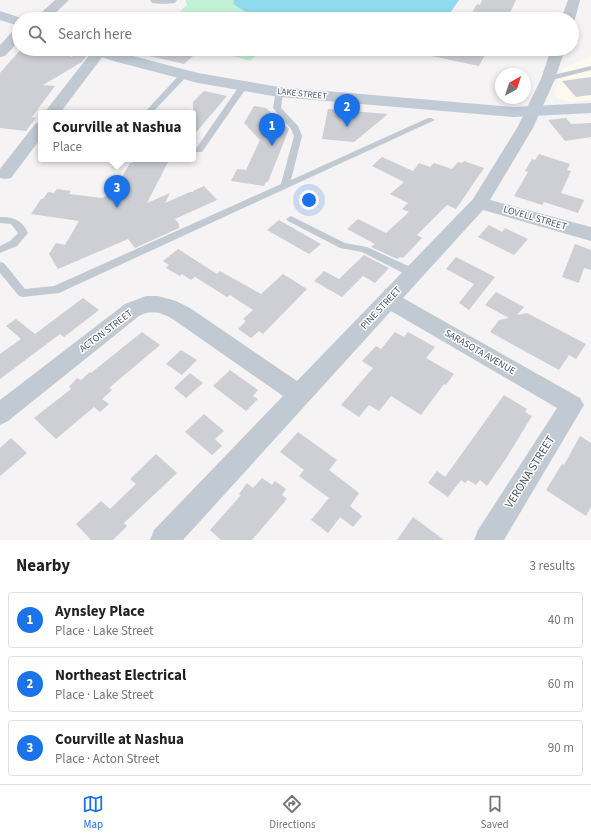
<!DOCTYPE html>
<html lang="en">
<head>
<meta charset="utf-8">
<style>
  body { margin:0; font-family:"Source Sans 3",sans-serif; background:#f6f6f6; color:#222 }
  .compass { position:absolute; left:495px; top:68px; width:36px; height:36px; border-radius:50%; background:#fff; box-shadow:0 2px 6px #0003; rotate:39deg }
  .you { position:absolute; left:309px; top:200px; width:14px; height:14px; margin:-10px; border:3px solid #fff; border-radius:50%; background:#1a73e8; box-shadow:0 0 0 6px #1a73e833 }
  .badge { display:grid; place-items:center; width:26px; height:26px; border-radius:50%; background:#1a73e8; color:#fff; font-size:13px; font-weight:700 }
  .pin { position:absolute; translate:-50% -33px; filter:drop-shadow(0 1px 2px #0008) }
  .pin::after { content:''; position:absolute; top:21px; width:14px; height:12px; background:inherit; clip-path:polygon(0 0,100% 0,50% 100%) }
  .popup { position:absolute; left:38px; top:110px; width:158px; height:52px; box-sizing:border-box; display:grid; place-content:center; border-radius:4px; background:#fff; filter:drop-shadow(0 1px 3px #0005); font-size:13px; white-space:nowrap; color:#767676 }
  .popup b { font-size:15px; color:#222 }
  .popup::after { content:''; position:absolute; left:50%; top:100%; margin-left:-8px; border:8px solid transparent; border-top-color:#fff }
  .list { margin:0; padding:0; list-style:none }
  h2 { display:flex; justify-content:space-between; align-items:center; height:52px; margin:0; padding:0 16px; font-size:17px }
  h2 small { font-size:13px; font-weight:400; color:#767676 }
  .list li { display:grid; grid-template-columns:26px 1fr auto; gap:12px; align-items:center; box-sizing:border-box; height:56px; margin:0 8px 8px; padding:0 8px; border:1px solid #e0e0e0; border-radius:4px }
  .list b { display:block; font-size:15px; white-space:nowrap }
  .list p { margin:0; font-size:13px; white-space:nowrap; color:#767676 }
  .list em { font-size:13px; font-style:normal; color:#767676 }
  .icon { flex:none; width:22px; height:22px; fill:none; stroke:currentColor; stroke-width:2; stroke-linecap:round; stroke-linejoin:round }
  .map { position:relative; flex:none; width:591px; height:540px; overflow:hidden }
  .search { position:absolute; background:#fff; box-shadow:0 2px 6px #0003; left:12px; right:12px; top:12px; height:44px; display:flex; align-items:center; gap:10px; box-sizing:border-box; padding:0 14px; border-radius:22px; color:#767676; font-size:15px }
  .sheet { height:244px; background:#fff }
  nav { display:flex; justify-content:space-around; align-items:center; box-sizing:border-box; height:56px; border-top:1px solid #e0e0e0; background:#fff; font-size:11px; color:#767676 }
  nav a { display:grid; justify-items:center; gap:2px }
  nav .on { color:#1a73e8 }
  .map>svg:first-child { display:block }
</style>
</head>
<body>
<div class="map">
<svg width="591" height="540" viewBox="0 0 591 540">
  <rect width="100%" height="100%" fill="#f5f3f3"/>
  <polygon fill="#fdf9ef" points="591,56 591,100 572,102 562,100 557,97 554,91 563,68"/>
  <g fill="#c3f1d5">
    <polygon points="185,0 234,0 233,4 267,18 297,19 172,19 187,5"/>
    <polygon points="210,49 263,49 250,61"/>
  </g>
  <polygon fill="#90daee" points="234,0 459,0 446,19 267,18 246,12 233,4"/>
  <g fill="#cdcfd5">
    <polygon points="482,0 516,0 507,19 468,19 477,4 480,5"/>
    <polygon points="21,49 52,49 72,57 73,49 80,49 84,53 88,54 82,62 43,85 55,86 32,117 36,118 26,131 0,128 0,73"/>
    <polygon points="142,49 201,49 184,64 141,54"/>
    <polygon points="427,49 488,49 479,66 427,55"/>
    <polygon points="591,77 591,95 576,97 562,81"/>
    <polygon points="204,91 227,96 193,136 193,102"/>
    <polygon points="254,106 266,108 289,129 268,182 266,182 264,186 231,181 237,169 246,170 260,140 244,123"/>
    <polygon points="328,109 388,114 354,142 322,139"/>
    <polygon points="566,118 571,124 591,123 591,137 565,141 548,120"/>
    <polygon points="539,154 570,164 567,170 571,171 561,193 584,200 578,213 544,202 542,205 514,196 528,172 525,171 532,159 535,160"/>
    <polygon points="382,157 413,171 419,163 430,167 434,163 452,169 458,162 462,163 464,161 484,168 456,209 447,205 417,235 422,238 403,258 400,257 397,259 371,247 375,244 347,229 358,219 386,233 409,212 402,209 408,203 390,194 404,182 372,166"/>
    <polygon points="147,159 168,162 147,203 170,193 165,203 190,192 193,192 193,191 204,186 217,200 175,219 179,224 179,228 135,248 128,239 58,269 49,254 56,243 65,245 79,221 31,214 41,199 43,199 48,192 54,193 57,189 71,191 69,194 102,198 113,193 130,163 132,163 134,160 146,161"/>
    <polygon points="279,220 321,244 309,254 267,230"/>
    <polygon points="489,225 502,232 505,228 528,239 514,255 478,237"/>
    <polygon points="575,244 591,250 591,270 584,268 579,283 562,277"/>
    <polygon points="178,249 217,274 220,271 261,294 283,274 307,289 263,334 259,331 251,338 238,329 246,321 243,319 253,310 230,295 227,297 195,277 191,280 182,274 180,276 166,268 169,265 163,261"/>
    <polygon points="364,255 389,268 375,283 363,276 342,297 314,281 324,271 339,279"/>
    <polygon points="456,257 495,277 469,310 459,303 474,284 446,269"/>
    <polygon points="496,292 524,307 517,315 527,313 586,344 576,359 569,355 559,370 490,332 499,320 509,318 485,305"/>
    <polygon points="83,298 99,310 64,337 60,334 0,379 0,354 21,339 6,326 16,319 35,334"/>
    <polygon points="142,332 160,345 109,388 112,390 102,399 109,404 100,412 94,407 56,439 34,418 71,389 69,387 77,378 81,380 90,372 91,373"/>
    <polygon points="395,332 404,337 408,332 435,347 426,358 454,374 446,385 444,384 421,415 391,396 379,411 369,405 359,417 341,405 373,368 362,361 376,346 381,349"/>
    <polygon points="181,350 197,360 182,375 166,364"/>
    <polygon points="230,370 258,390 253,396 258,399 246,411 213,386"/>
    <polygon points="190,373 203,383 186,398 174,388"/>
    <polygon points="504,395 527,409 525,412 532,416 507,457 487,486 480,480 476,485 468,480 465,483 461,480 448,497 428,483 437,471 445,477"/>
    <polygon points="204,414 224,431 215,439 222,446 212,455 185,432"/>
    <polygon points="298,432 337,460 329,470 359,493 350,506 362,516 353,527 340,517 328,533 311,520 329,498 299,476 304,470 280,452"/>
    <polygon points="580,436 591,443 591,507 586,516 546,490 562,464 564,465"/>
    <polygon points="11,438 27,453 0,476 0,448"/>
    <polygon points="156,454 177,473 124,523 127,526 113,540 91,540 76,524 101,501 110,509 136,484 130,479"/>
    <polygon points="262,478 272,485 275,481 286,489 282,495 287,499 252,540 221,540 210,530 241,495 239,494 247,483 253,488"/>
    <polygon points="413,517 444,540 397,540"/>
  </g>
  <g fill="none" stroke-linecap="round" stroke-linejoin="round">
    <g fill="#c1cad2" fill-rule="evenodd">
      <polygon points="591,66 591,70 548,81 544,79 545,77"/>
      <polygon points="181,73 184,73 188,75 152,113 144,113"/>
      <polygon points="240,85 243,85 247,87 202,152 196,152 195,150"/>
      <polygon points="276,90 282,90 283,92 281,108 298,126 302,136 291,180 428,118 431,118 435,120 59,293 23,297 19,296 0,273 0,262 4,263 25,289 54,286 281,184 294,136 291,129 273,108"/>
      <polygon points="291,216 345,243 367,247 417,270 418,273 417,276 409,276 362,252 340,248 288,221 286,219"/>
      <path d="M0,217C14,217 22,220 28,233L17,246L0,253V246L10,241L18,233L11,224L0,223Z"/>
    </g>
    <g fill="#c1cad2" fill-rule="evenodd">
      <polygon points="55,0 69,0 49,19 34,19"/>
      <path d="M150,0H177L175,3C168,4 159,4 152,3Z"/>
      <polygon points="568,0 580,0 575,19 572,22 572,19 561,19"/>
      <polygon points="19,29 19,41 5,56 0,57 0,45 14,30"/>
      <polygon points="94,49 104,49 106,52 60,113 44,113"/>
      <path d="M551,49H565L555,79L533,128L490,200L591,227V241L483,210L403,298L580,398L584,405L504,540H474L478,530L557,408L391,311L183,540H150L154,530L283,396L174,320C162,313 153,309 139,316L8,421L0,425V400L125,304L146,296H158L176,301L190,308L297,381L473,199L517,128L541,79Z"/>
      <polygon points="41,122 41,138 11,178 5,179 0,178 0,169 35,124"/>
    </g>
    <g fill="#c1cbd6" fill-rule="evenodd">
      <polygon points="0,11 24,19 19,19 19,26 0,20"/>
      <polygon points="82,49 106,49 198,73 279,87 513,107 591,103 591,113 513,117 279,97 198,83 117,62 85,52"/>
    </g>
  </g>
  <g text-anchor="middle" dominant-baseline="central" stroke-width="3" stroke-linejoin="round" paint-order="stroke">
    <g font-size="9" fill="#4a5661" stroke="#fff">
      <text transform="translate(302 94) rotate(6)">LAKE STREET</text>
    </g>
    <g font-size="10" fill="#4a5661" stroke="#fff">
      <text transform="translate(535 218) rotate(16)">LOVELL STREET</text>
      <text transform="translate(381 308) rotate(-47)">PINE STREET</text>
      <text transform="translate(106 331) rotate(-37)">ACTON STREET</text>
      <text transform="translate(480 352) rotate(30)">SARASOTA AVENUE</text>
    </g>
    <g font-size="12" fill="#4a5661" stroke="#fff">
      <text transform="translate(530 472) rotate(-58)">VERONA STREET</text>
    </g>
  </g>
</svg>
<svg class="compass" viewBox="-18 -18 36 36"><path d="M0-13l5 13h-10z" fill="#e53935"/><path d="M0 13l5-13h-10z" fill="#767676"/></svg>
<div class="you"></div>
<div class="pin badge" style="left:272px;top:146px">1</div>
<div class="pin badge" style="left:347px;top:127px">2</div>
<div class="pin badge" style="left:117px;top:208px">3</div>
<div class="popup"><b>Courville at Nashua</b>Place</div>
<div class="search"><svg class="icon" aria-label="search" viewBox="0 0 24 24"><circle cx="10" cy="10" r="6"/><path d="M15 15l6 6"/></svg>Search here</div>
</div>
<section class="sheet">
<h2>Nearby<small>3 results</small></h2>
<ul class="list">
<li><span class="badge">1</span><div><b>Aynsley Place</b><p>Place · Lake Street</p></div><em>40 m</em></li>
<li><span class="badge">2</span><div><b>Northeast Electrical</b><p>Place · Lake Street</p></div><em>60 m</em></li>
<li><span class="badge">3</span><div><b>Courville at Nashua</b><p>Place · Acton Street</p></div><em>90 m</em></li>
</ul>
</section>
<nav>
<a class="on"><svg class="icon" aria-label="map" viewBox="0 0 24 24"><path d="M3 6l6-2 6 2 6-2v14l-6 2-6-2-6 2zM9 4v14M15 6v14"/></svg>Map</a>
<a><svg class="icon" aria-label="directions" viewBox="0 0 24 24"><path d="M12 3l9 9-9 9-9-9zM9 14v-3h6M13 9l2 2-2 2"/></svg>Directions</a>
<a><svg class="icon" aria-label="saved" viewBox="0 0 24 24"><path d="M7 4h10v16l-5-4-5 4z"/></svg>Saved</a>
</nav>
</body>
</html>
